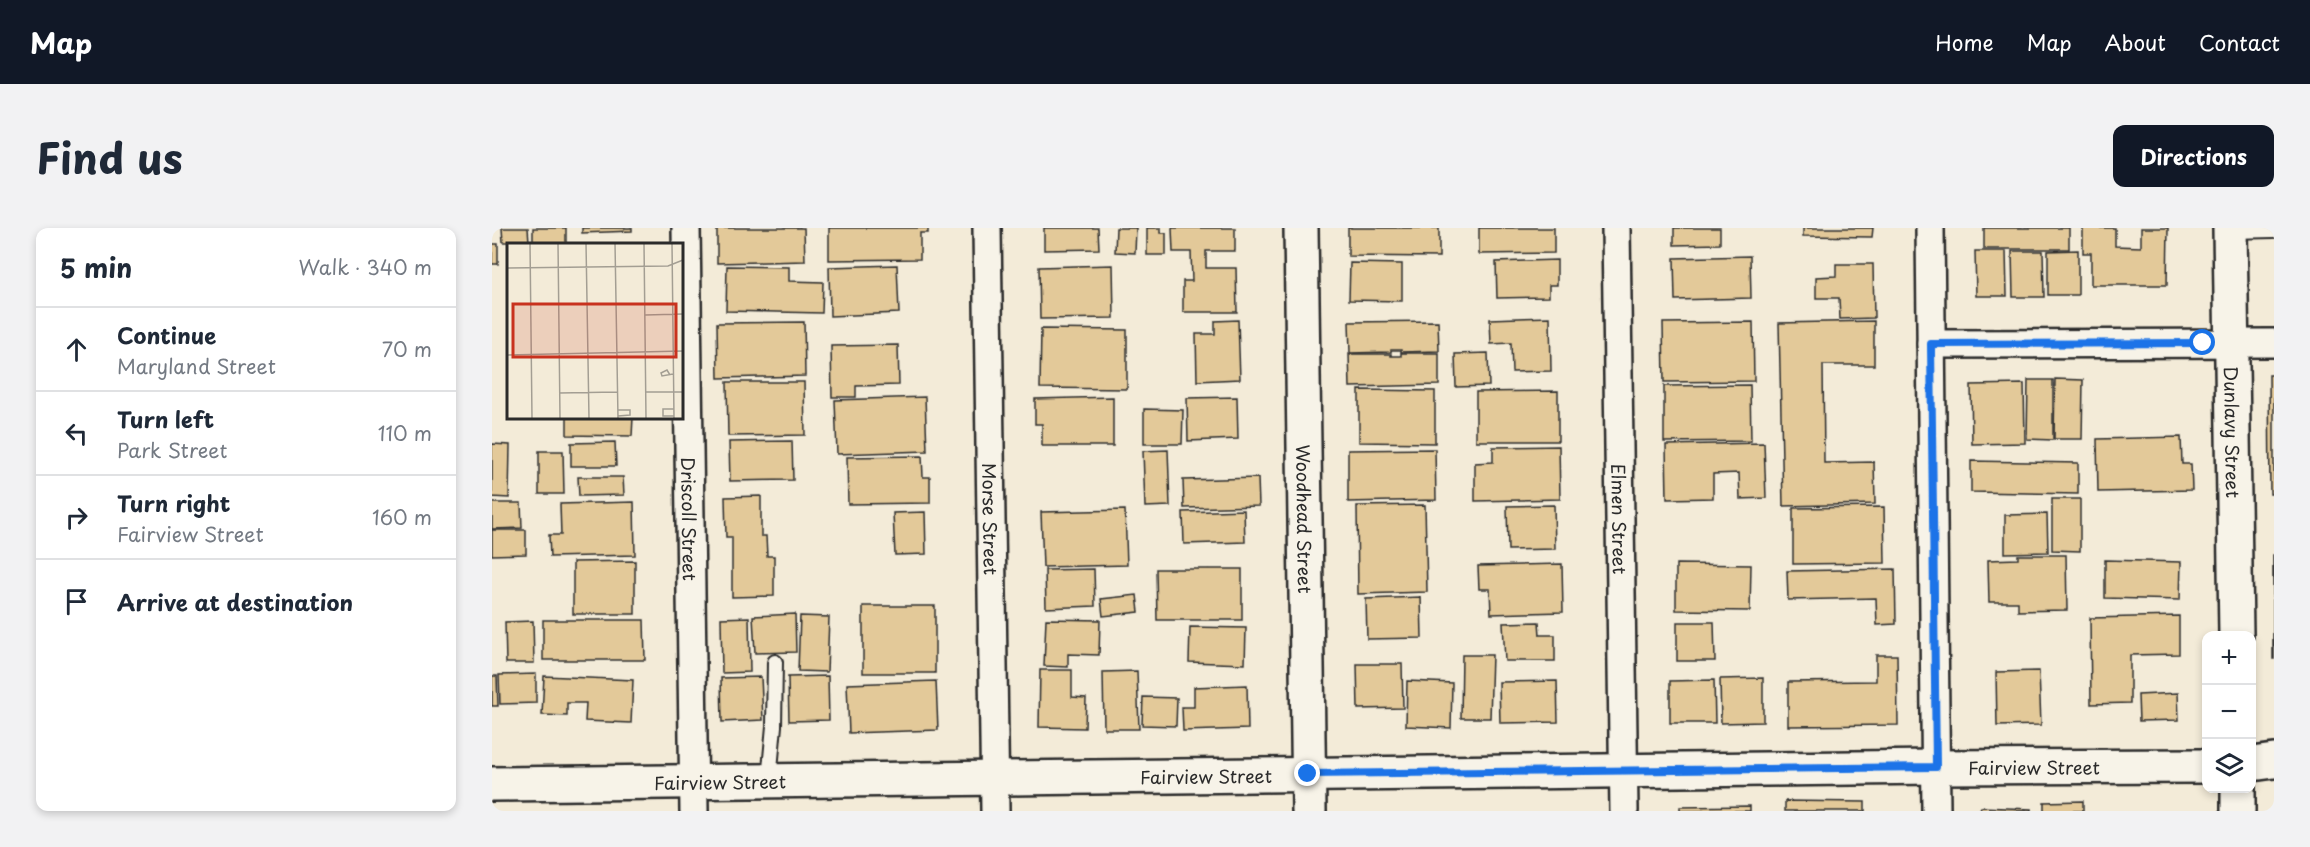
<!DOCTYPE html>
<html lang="en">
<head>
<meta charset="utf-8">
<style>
  body { margin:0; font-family:"Playpen Sans",sans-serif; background:#f2f2f3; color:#1f2937 }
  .controls { position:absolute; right:18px; bottom:18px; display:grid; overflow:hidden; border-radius:12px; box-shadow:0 3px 9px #0003 }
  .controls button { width:54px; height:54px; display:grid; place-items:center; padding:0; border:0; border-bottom:2px solid #e0e1e3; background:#fff; color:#1f2937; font:30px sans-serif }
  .stop { position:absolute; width:18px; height:18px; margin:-14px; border:4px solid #1a73e8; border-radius:50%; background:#fff }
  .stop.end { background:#1a73e8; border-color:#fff; box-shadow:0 2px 6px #0008 }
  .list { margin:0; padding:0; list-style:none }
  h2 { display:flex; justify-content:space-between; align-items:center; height:78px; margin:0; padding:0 24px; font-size:26px }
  h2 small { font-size:20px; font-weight:400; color:#747a83 }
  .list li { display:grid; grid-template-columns:39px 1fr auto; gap:18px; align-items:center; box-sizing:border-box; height:84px; padding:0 24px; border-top:2px solid #e0e1e3 }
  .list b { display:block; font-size:22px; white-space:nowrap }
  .list p { margin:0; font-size:20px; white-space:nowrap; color:#747a83 }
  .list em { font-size:20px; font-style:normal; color:#747a83 }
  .icon { flex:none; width:33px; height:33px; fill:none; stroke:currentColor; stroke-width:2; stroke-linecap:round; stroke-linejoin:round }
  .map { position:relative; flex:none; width:1782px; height:583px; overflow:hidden; border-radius:12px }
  header { display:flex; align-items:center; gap:36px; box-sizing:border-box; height:84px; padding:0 30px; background:#111827; color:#fff }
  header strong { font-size:28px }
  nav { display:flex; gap:33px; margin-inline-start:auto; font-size:21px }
  .intro { display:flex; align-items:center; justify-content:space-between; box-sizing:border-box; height:144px; padding:0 36px }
  h1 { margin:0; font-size:42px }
  .button { padding:15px 27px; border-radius:12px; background:#111827; color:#fff; font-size:21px; font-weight:700 }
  main { display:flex; gap:36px; padding:0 36px }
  aside { flex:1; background:#fff; border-radius:12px; box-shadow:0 3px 9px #0003 }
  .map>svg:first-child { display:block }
</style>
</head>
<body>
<header>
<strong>Map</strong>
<nav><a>Home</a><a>Map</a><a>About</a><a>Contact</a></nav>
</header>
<div class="intro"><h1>Find us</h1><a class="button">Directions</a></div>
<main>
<aside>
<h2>5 min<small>Walk · 340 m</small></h2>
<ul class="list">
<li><svg class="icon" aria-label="ahead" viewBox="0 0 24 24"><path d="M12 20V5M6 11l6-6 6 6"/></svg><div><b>Continue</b><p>Maryland Street</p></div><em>70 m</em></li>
<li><svg class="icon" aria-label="left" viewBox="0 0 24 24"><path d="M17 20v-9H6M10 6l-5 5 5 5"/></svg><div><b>Turn left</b><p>Park Street</p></div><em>110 m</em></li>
<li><svg class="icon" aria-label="right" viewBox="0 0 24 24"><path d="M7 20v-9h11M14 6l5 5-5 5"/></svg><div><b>Turn right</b><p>Fairview Street</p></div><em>160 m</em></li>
<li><svg class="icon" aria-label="arrive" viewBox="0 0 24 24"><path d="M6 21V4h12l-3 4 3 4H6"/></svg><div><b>Arrive at destination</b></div></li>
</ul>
</aside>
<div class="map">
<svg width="1782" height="583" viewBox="0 0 1782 583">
  <rect width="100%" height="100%" fill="#f3ebd8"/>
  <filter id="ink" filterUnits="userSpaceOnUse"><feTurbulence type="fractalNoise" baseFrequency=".0167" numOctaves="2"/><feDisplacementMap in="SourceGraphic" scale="12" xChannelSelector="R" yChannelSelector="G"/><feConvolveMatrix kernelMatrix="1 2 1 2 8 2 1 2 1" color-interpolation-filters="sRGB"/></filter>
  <g filter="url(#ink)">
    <g fill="#e3c999" stroke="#2b2b2b" stroke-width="1.5">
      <polygon points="10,0 36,0 37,14 11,14"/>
      <rect x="41" y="0" width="33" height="16"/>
      <polygon points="90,0 140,0 140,3 90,5"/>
      <polygon points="225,0 312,0 313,33 225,35"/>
      <polygon points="337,0 436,0 436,5 428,5 428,31 337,32"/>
      <polygon points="552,0 606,0 607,21 552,22"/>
      <polygon points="624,0 644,0 643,25 623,24"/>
      <polygon points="655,0 669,0 669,5 674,5 674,27 655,27"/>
      <polygon points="680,0 743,0 743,23 714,23 714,40 744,40 745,84 691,84 691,53 700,53 699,24 681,24"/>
      <polygon points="856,0 947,0 947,29 856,28"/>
      <polygon points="987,0 1062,0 1062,25 987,26"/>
      <polygon points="1182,0 1228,0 1228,16 1182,17"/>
      <polygon points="1311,0 1381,0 1380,9 1311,8"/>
      <rect x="1492" y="0" width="85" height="21"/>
      <polygon points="1591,0 1623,0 1623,18 1649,19 1649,0 1676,0 1675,57 1599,57 1599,25 1591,25"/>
      <rect x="0" y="16" width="6" height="20"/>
      <polygon points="1586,22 1586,67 1556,67 1556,23"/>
      <polygon points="1483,23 1514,23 1515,68 1484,68"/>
      <polygon points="1520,23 1551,23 1552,69 1521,69"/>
      <polygon points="1258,28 1259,70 1183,72 1182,30"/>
      <polygon points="1065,32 1065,57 1057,57 1057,69 1005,70 1004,34"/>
      <polygon points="858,35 910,36 910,73 857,72"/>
      <polygon points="1344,36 1381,36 1382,90 1348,91 1347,70 1324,70 1324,49 1344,48"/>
      <polygon points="405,37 407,85 338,88 337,39"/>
      <polygon points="621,37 622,90 548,91 547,39"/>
      <polygon points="235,38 297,39 297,53 331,54 330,85 234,83"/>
      <polygon points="1058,89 1059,143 1020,144 1019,115 999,116 998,91"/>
      <polygon points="746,92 748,151 705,153 704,106 723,106 723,93"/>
      <polygon points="946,93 947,123 909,124 909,122 899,122 899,124 858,125 857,94"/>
      <polygon points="1382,93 1382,137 1331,137 1332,235 1382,234 1383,276 1291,278 1287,95"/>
      <polygon points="312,94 313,148 226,150 225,95"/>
      <polygon points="1261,94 1262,153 1172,154 1171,95"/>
      <polygon points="549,101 635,102 635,161 548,160"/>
      <polygon points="406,117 407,157 364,158 364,169 340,169 339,118"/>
      <polygon points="909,125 947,125 947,157 858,159 857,126 899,126 899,128 909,128"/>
      <polygon points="996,125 997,158 964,159 963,126"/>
      <polygon points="1777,147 1782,147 1782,266 1778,266"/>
      <polygon points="1563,151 1591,152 1590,211 1562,211"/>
      <polygon points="1536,152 1561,152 1561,212 1535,211"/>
      <polygon points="235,154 312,154 313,207 236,208"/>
      <polygon points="1532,156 1533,215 1480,216 1479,157"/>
      <polygon points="1258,157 1259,213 1172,214 1172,158"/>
      <polygon points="867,162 943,163 943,215 867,214"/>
      <polygon points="1066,163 1066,213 984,213 984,164"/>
      <polygon points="433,169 435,223 345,226 343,172"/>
      <polygon points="621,169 621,218 550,218 550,196 543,196 543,171"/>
      <polygon points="745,169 746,211 696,213 695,170"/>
      <polygon points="652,181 691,182 690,216 652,216"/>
      <polygon points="75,189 141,189 140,208 75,207"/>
      <polygon points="1689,209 1690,236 1699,236 1700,262 1606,264 1605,211"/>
      <polygon points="300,213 301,252 238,253 237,214"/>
      <polygon points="123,214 124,238 79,238 79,215"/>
      <polygon points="1272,215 1274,270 1248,271 1247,245 1221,246 1221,270 1175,271 1174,217"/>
      <polygon points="0,216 18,217 17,270 0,269"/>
      <polygon points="1067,218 1068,271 983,273 983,235 1001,234 1001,219"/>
      <polygon points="943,221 944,272 856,274 856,222"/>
      <polygon points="676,222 678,278 653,279 651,223"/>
      <polygon points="47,223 71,223 72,266 47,266"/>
      <polygon points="430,228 431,249 438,249 438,275 356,276 355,229"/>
      <polygon points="1479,233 1586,235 1586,266 1479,264"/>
      <polygon points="86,249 131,249 132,267 87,268"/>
      <polygon points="766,250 767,278 692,280 691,252"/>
      <polygon points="269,268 269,308 274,308 275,328 282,328 282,368 240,369 240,309 234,309 233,269"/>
      <polygon points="1560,271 1588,271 1588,323 1560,322"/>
      <polygon points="142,274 143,327 58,329 57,307 69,307 68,276"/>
      <polygon points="0,275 29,275 30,300 0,301"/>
      <polygon points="933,277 935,364 866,366 865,278"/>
      <polygon points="1062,277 1063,321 1016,322 1015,278"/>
      <polygon points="1392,279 1393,335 1301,336 1301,280"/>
      <polygon points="633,282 635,337 551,339 549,284"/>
      <polygon points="752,282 753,314 692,316 691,284"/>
      <polygon points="433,284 434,326 403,327 401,285"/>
      <polygon points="1555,286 1556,324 1513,325 1513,287"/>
      <polygon points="0,302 34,302 34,326 0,327"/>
      <polygon points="1526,327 1574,327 1575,382 1526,383 1526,374 1497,374 1496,332 1526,331"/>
      <rect x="1781" y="327" width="1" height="104"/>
      <polygon points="1613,332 1689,334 1688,372 1613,370"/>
      <polygon points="143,333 143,386 81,386 81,334"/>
      <polygon points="1070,336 1071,384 999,386 998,361 987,361 986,338"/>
      <polygon points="1184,336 1259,337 1258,383 1184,382"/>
      <polygon points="602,341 603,378 554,380 553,342"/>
      <polygon points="664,341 750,341 750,392 665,392"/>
      <polygon points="1403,341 1404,396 1385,397 1384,370 1296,372 1295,343"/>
      <polygon points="645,367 647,384 611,388 609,371"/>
      <polygon points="929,369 930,410 875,411 874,371"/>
      <rect x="371" y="378" width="72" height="67"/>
      <polygon points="303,386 304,424 263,425 261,388"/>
      <polygon points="308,388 337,389 335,444 306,443"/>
      <polygon points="1687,388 1687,426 1638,427 1638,475 1599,476 1598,390"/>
      <polygon points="257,389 258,444 230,445 229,390"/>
      <polygon points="554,391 608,392 607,427 576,426 576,439 552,438"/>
      <polygon points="51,392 152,392 153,432 51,432"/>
      <polygon points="41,393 42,435 14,435 13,394"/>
      <polygon points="1047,394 1048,407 1063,407 1063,433 1013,433 1011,395"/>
      <polygon points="1185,394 1222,394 1223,433 1185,433"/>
      <polygon points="698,399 754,400 753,436 697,434"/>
      <polygon points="970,427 1000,427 998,490 969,490"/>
      <polygon points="1384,427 1405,427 1406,497 1296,498 1296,454 1384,453"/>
      <polygon points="865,436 910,436 911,480 866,481"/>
      <polygon points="548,442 580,442 580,469 594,470 593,500 547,499"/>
      <polygon points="645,443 647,501 612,501 611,444"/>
      <polygon points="1547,443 1549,497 1505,498 1504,444"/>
      <polygon points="44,446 44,475 8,476 7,447"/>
      <polygon points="0,448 5,448 6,478 0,478"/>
      <polygon points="52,448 141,452 139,495 93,493 94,475 75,475 75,488 50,487"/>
      <polygon points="336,448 337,492 297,493 296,449"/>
      <polygon points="269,449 271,492 230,494 229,450"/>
      <polygon points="1271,450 1271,494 1229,495 1228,451"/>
      <polygon points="1222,452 1223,495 1178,495 1178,453"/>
      <polygon points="444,453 446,502 357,505 355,456"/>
      <polygon points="915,453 960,455 959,500 914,498"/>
      <polygon points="1065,453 1066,494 1008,495 1007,454"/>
      <polygon points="755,457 756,501 691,503 690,479 702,479 702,459"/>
      <polygon points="1686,465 1687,492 1647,493 1646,467"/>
      <polygon points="651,469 685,470 684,498 650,497"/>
      <polygon points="1293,573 1373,574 1373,583 1293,583"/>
      <polygon points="1591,573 1591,583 1552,583 1552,574"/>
      <polygon points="1258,578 1258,583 1188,583 1188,579"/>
      <polygon points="1489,579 1539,581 1539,583 1488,583"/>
    </g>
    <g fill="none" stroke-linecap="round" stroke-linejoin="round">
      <g stroke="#2b2b2b" stroke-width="18">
        <g id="service">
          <polyline points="1738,3 1782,2"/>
          <polyline points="277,552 282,498 283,434"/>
        </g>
      </g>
      <g stroke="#2b2b2b" stroke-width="32">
        <g id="minor">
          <path id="s1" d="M194,0L202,583"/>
          <path id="s2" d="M495,0L503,583"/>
          <path id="s3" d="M1124,0L1132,583"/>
          <polyline points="1438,0 1444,583"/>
          <polyline points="1439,116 1782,115"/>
        </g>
      </g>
      <g stroke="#2b2b2b" stroke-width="38">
        <g id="tertiary">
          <path id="s4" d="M809,0L817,583"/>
          <path id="s5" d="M1738,0L1744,407"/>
          <polyline points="1760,536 1782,533"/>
          <path id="s6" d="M0,556L1444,539L1714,538"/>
          <polyline points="1746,560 1746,583"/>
        </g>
      </g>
      <use href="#service" stroke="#f7f3e8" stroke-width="14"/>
      <use href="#minor" stroke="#f7f3e8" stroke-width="27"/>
      <use href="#tertiary" stroke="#f7f3e8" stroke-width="33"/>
    </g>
  </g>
  <g fill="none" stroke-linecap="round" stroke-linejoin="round" filter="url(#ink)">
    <polyline stroke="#1a73e8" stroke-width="8" points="816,546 1444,539 1439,116 1711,115"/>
  </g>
  <g text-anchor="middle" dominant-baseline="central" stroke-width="6" stroke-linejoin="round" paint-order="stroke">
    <g font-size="18" fill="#2b2b2b" stroke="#f7f3e8">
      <text stroke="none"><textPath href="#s5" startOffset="204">Dunlavy Street</textPath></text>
      <text stroke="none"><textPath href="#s2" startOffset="291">Morse Street</textPath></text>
      <text stroke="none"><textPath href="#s4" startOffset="291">Woodhead Street</textPath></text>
      <text stroke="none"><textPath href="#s1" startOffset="291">Driscoll Street</textPath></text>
      <text stroke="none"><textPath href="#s3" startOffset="291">Elmen Street</textPath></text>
      <text stroke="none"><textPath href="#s6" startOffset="1542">Fairview Street</textPath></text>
      <text stroke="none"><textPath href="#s6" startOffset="714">Fairview Street</textPath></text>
      <text stroke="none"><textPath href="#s6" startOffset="228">Fairview Street</textPath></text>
    </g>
  </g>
  <g transform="translate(15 15)">
    <rect width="176" height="176" fill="#f3ebd8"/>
    <path fill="none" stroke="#a39e93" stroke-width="1.5" d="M23,0L25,175M51,0L53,175M79,0L82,175M108,0L111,175M137,0L139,175M165,0L167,175M0,25L161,23L176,17M138,72L176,71M0,112L176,108M163,132L160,127L154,130L155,133L166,131M139,149H176M52,150L110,149M167,166H156V173H167M111,167H123V172L111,173"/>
    <path fill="#c8321e" fill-opacity="0.15" stroke="#c8321e" stroke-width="3" d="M6,61H169V114H6Z"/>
    <rect width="176" height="176" fill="none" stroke="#2b2b2b" stroke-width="3"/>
  </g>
</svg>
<div class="controls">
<button>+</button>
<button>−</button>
<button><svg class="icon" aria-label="layers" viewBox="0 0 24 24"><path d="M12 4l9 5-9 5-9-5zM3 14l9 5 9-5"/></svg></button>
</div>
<div class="stop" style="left:1711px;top:115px"></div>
<div class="stop end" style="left:816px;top:546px"></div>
</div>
</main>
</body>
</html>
